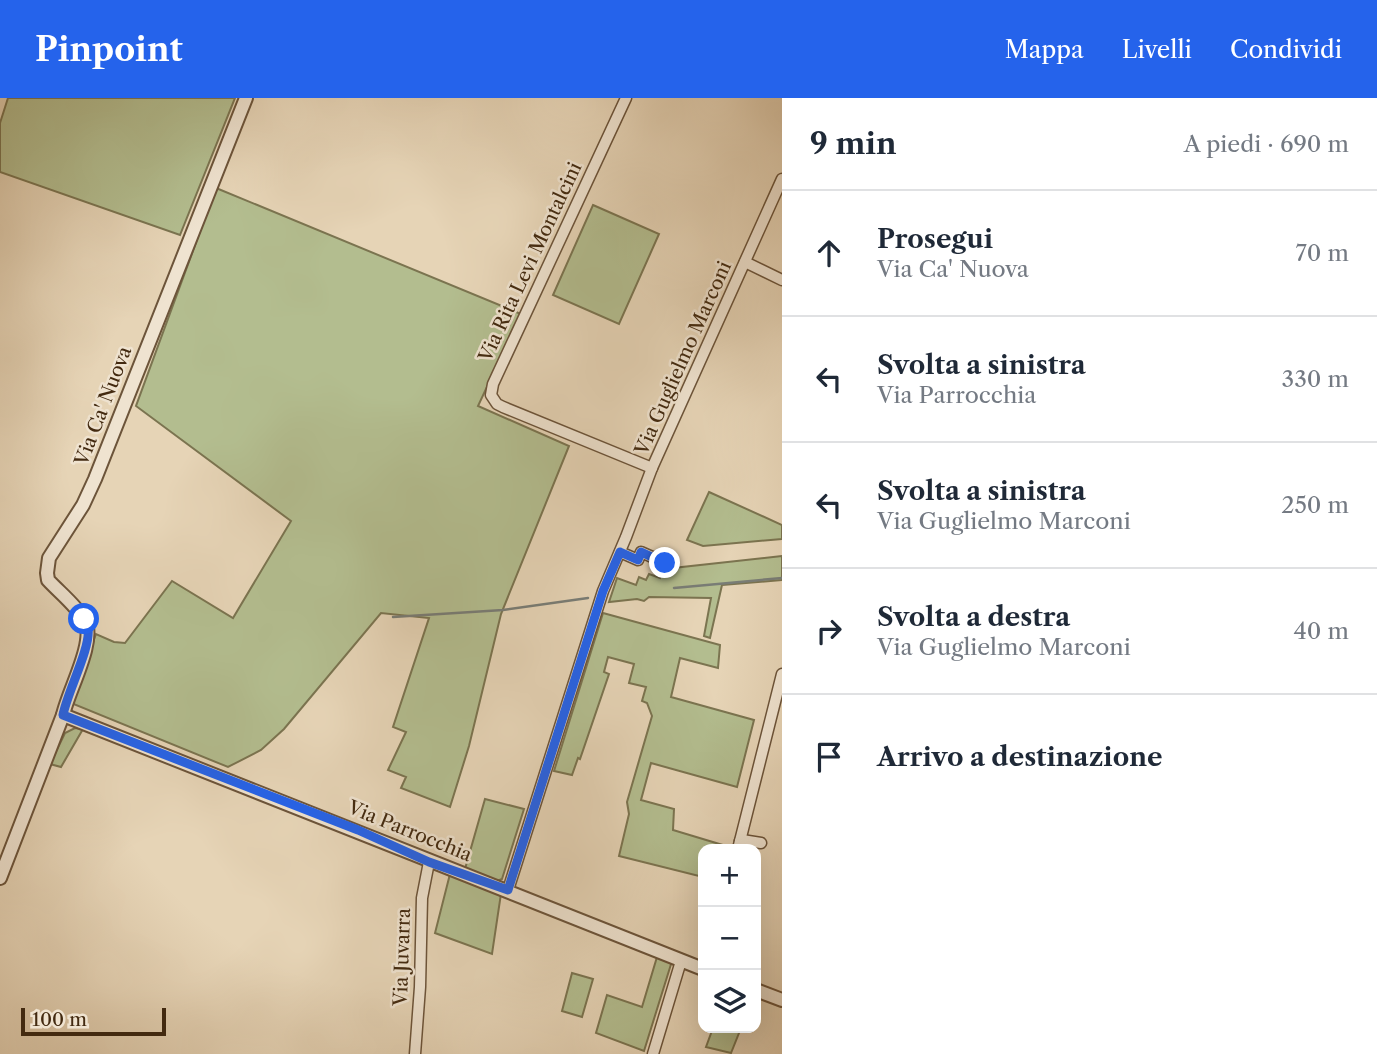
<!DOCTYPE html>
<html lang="it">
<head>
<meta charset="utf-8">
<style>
  body { margin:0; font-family:"Libre Caslon Text",serif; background:#f6f6f7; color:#1f2937 }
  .controls { position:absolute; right:21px; bottom:21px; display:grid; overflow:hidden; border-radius:14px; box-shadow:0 7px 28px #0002 }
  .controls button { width:63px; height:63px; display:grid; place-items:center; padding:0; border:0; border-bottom:2px solid #e0e1e3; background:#fff; color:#1f2937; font:35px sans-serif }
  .scale { position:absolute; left:21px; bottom:18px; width:145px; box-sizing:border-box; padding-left:7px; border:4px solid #432a10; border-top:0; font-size:19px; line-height:24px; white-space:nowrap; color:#432a10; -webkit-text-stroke:5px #efe3d0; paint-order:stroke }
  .stop { position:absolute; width:21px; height:21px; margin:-16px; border:5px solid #2563eb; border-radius:50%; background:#fff }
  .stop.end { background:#2563eb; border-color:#fff; box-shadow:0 2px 7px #0008 }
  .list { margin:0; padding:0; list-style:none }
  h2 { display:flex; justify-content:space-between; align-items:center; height:91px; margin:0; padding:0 28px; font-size:30px }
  h2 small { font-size:23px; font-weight:400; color:#747a83 }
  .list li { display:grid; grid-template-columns:46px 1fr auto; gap:21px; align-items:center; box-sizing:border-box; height:126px; padding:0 28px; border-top:2px solid #e0e1e3 }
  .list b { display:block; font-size:26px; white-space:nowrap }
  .list p { margin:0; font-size:23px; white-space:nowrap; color:#747a83 }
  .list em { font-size:23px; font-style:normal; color:#747a83 }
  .icon { flex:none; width:38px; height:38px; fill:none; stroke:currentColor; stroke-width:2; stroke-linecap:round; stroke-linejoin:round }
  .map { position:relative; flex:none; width:782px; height:956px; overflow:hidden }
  header { display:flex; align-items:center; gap:42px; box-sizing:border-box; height:98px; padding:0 35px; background:#2563eb; color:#fff }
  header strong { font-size:33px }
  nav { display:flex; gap:38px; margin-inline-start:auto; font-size:24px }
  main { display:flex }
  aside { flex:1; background:#fff }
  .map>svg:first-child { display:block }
</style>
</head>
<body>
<header>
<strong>Pinpoint</strong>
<nav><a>Mappa</a><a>Livelli</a><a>Condividi</a></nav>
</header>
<main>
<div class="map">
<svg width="782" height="956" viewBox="0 0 782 956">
  <rect width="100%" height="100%" fill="#e6d4b6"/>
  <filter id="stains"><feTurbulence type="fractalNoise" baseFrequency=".00286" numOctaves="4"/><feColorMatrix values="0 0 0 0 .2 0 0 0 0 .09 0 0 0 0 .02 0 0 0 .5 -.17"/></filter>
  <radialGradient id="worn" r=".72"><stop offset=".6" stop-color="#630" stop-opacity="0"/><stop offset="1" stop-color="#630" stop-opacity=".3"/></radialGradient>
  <g fill="#b3bd8f" stroke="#7b7450" stroke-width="2">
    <polygon points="8,0 235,0 180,137 0,74 0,25"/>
    <polygon points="216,90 521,216 478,308 569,348 501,516 469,648 450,709 401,690 406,679 388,672 406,634 393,629 429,520 381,515 284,631 261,652 228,669 71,605 96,536 114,544 125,545 172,483 233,520 291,423 136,308"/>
    <polygon points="593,107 659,136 619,226 553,197"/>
    <polygon points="709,394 782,427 782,441 703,448 687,442"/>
    <polygon points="782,458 782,482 722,487 710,540 704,538 711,500 649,499 644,503 637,501 609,504 617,480 636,487 639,479 646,482 649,476 660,480 664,471"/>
    <polygon points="603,515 720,547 718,570 680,560 671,599 754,622 737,689 651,665 641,702 674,711 673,732 726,748 725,751 703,751 703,779 619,758 629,716 627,704 652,618 647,605 642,603 646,589 629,585 634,566 608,559 604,574 609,576 580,661 578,660 572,677 554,673"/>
    <polygon points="75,630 83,631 61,669 50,666 65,635"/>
    <polygon points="485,701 524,711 502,781 497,783 465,771"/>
    <polygon points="451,772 502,789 492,856 435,835"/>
    <polygon points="657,859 672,863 644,953 596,935 607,897 642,909"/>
    <polygon points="572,875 593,881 582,919 562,913"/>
    <polygon points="713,930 741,930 731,955 706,949"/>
  </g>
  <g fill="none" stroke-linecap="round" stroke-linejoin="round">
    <g stroke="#797d76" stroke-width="2.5">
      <polyline points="674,490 782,480"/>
      <polyline points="393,519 503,512 588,500"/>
    </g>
    <g stroke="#6c543a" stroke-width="13">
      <g id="minor">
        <polyline points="626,0 493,286 491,297 497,306 503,309 652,370"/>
        <polyline points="745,164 782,182"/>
        <polyline points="620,454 638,462 641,454 668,466"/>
        <polyline points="740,743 742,742 761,745"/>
        <polyline points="738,751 782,576"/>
        <polyline points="508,792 603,493 626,439 652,370 782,81"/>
        <polyline points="415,956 420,889 422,800 429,764"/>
        <polyline points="653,956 681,863"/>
      </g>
    </g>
    <g stroke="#6c543a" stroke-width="16">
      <g id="tertiary">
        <polyline points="63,617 703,871"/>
        <path d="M0,780L63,617C68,593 96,544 85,523C77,508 60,495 48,482L47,475L49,460L83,407L95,381L246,0"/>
        <polyline points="756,892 782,902"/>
      </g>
    </g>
    <use href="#minor" stroke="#efe3d0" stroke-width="10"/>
    <use href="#tertiary" stroke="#efe3d0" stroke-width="12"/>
  </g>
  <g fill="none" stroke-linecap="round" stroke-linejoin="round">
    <path stroke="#2563eb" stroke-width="9" d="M84,521C85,524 88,527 88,531C91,549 67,595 63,617L358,732L429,764L508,792L603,493L620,454L638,462L641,454L665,465"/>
  </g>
  <g text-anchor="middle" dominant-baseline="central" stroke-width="5" stroke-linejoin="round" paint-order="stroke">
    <g font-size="19" fill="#432a10" stroke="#efe3d0">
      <text transform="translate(530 164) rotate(-65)">Via Rita Levi Montalcini</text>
      <text transform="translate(683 260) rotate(-66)">Via Guglielmo Marconi</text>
      <text transform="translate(103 308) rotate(-69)">Via Ca' Nuova</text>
      <text transform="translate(410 733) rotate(22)">Via Parrocchia</text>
      <text transform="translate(402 859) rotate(-88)">Via Juvarra</text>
    </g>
  </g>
  <rect width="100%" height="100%" filter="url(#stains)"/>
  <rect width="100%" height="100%" fill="url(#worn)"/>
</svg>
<div class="controls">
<button>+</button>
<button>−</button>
<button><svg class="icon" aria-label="layers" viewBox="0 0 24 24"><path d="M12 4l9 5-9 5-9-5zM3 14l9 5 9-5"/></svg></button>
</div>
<div class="scale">100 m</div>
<div class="stop" style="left:84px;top:521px"></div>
<div class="stop end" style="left:665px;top:465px"></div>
</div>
<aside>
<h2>9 min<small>A piedi · 690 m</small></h2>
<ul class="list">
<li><svg class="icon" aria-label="ahead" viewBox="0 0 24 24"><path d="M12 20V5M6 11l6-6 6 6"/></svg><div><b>Prosegui</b><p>Via Ca' Nuova</p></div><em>70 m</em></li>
<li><svg class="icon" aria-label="left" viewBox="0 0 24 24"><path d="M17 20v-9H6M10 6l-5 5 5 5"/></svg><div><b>Svolta a sinistra</b><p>Via Parrocchia</p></div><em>330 m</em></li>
<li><svg class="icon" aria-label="left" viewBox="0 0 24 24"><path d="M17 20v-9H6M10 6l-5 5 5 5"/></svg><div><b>Svolta a sinistra</b><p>Via Guglielmo Marconi</p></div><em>250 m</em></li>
<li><svg class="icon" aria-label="right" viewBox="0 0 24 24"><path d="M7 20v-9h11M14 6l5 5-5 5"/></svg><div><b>Svolta a destra</b><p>Via Guglielmo Marconi</p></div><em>40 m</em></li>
<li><svg class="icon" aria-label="arrive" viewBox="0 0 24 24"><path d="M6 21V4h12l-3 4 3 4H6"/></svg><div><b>Arrivo a destinazione</b></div></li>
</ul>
</aside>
</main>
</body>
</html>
